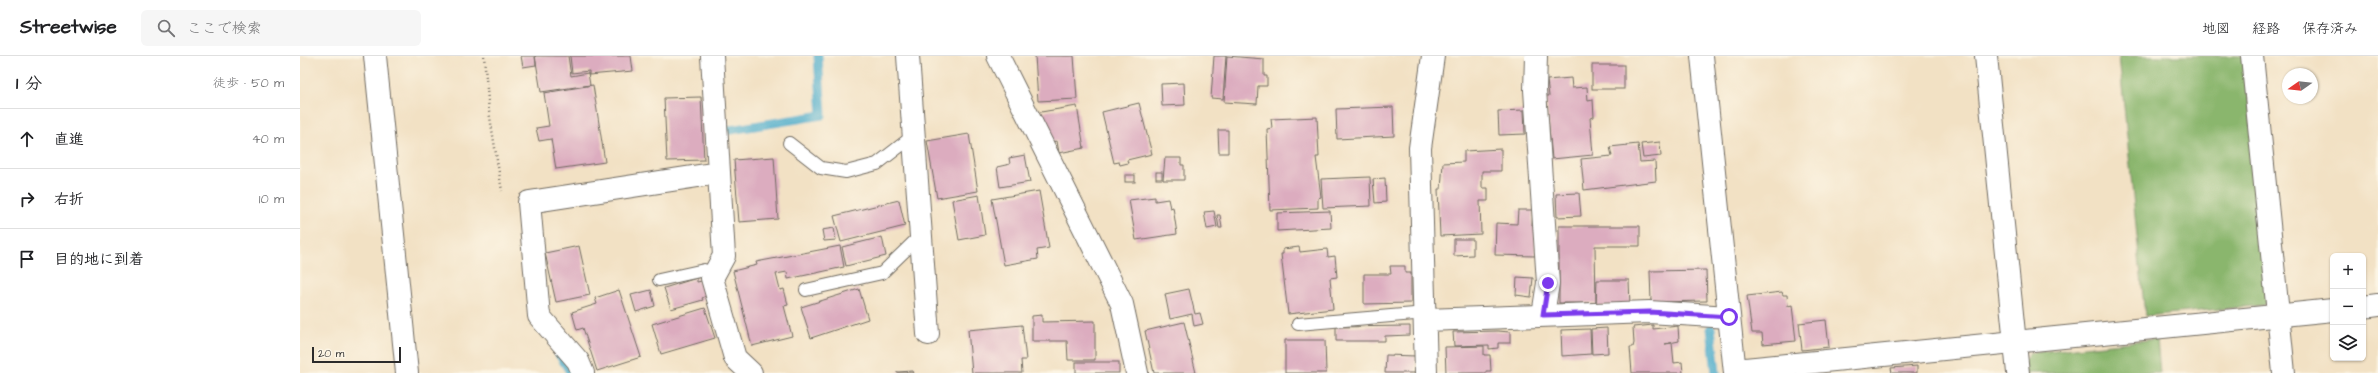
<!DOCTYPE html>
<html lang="ja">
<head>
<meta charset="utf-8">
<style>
  body { margin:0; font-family:"Architects Daughter","Klee One",sans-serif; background:#f6f6f6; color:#202124 }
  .controls { position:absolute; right:12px; bottom:12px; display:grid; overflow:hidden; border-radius:6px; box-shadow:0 1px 3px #0004 }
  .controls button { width:36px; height:36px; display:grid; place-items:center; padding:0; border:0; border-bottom:1px solid #e0e0e0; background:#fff; color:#202124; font:20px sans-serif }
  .compass { position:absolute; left:1982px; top:12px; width:36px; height:36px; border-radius:50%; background:#fff; box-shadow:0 1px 3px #0004; rotate:256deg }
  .scale { position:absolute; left:12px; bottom:10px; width:89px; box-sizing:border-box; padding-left:4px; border:2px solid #2b2b2b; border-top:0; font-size:11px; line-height:14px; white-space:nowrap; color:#2b2b2b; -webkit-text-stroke:3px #fcf5e5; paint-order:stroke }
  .stop { position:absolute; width:12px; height:12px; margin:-9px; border:3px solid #7c3aed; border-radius:50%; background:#fff }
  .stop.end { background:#7c3aed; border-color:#fff; box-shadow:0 1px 4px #0008 }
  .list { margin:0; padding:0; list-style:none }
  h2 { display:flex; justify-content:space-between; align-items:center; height:52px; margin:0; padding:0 16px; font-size:17px }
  h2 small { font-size:13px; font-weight:400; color:#757577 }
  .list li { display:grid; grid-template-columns:26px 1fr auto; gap:12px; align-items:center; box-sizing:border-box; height:60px; padding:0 16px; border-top:1px solid #e0e0e0 }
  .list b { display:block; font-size:15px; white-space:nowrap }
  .list em { font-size:13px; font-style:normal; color:#757577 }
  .icon { flex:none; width:22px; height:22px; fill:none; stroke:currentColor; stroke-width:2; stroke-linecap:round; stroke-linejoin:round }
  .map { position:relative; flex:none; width:2078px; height:317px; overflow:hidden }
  header { display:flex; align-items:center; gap:24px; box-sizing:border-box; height:56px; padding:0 20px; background:#fff; border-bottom:1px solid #e0e0e0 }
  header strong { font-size:19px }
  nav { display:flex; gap:22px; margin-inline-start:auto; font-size:14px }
  .search { width:280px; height:36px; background:#f6f6f6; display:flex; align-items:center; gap:10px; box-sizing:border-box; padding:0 14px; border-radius:6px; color:#757577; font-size:15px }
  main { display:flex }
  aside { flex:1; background:#fff }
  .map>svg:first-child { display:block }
</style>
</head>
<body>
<header>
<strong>Streetwise</strong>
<div class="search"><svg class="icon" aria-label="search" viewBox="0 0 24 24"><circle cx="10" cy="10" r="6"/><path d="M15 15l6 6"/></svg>ここで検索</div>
<nav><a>地図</a><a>経路</a><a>保存済み</a></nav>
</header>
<main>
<aside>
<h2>1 分<small>徒歩 · 50 m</small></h2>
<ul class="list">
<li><svg class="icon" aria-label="ahead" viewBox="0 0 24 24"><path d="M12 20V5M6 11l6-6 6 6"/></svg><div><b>直進</b></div><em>40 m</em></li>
<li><svg class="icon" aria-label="right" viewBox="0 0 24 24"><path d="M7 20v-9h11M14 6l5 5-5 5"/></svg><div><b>右折</b></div><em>10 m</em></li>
<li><svg class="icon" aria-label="arrive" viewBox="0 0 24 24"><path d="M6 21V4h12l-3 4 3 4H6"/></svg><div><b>目的地に到着</b></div></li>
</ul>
</aside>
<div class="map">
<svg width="2078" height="317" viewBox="0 0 2078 317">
  <rect width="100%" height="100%" fill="#fcf5e5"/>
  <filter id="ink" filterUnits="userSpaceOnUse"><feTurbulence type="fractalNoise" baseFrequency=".025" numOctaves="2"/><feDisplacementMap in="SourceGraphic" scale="8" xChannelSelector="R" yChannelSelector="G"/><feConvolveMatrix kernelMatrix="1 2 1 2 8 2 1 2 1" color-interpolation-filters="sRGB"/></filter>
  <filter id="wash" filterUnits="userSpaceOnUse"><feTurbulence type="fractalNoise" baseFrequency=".012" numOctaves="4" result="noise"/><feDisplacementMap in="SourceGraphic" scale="16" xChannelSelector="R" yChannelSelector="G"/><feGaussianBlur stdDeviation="0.9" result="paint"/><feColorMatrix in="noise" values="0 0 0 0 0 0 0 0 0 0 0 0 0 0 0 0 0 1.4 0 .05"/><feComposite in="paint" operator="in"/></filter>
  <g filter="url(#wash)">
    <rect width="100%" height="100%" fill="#f2e1c4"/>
    <g fill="#8ab66d" stroke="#5a704c">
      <polygon points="1819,0 1944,0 1969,241 1965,249 1845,260"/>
      <polygon points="1857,283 1860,317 1726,317 1724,305 1730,297"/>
    </g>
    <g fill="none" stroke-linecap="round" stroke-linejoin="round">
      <g stroke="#4babca" stroke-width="9">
        <polyline points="424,75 522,59 518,0"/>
        <polyline points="1411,272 1416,317"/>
        <polyline points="259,298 271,317"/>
      </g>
    </g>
    <g id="blocks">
      <g fill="#dcacbf">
        <polygon points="221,0 235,0 236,9 223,11"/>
        <polygon points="235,0 268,0 271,20 288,17 290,29 241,36"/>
        <polygon points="270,0 331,0 333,15 289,19 289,15 272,17"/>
        <polygon points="735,0 774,0 777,43 738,45"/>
        <polygon points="914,0 926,0 923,43 911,42"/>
        <polygon points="927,0 964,3 964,20 967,20 967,30 958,30 957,48 924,46"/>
        <rect x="1292" y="9" width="32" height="24"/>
        <polygon points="1271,22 1272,32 1287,31 1288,45 1293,44 1294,61 1290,62 1293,99 1252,103 1246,40 1249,40 1247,24"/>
        <polygon points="884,27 885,49 862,50 861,28"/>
        <polygon points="293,29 305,106 256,113 251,83 239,85 236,72 249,70 244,37"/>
        <polygon points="401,41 404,104 367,105 364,42"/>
        <polygon points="839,47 852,98 827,104 828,107 820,109 819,106 814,107 802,56"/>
        <polygon points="777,50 784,92 759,97 757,85 750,86 735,57"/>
        <polygon points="1093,51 1094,80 1037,83 1036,53"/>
        <polygon points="1224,54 1225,78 1199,79 1198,55"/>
        <polygon points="1017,61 1019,101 1016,101 1021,141 1018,142 1018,152 970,154 967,73 972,72 971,63"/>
        <polygon points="918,74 928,74 928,97 919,97"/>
        <polygon points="669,78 678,135 637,142 627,85"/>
        <polygon points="1360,86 1361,100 1343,102 1341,88"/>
        <polygon points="1338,88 1340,106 1355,105 1356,125 1284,134 1281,103 1312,100 1310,91"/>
        <polygon points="1201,93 1201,115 1182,115 1182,132 1188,132 1188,145 1180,145 1181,178 1140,180 1138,133 1141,133 1143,107 1164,106 1164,95"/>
        <polygon points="725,99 730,126 700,131 697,111 710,108 709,102"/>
        <polygon points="474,101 478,163 439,166 434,104"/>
        <polygon points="865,102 881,102 881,109 884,109 884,124 863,124"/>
        <rect x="856" y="116" width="6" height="7"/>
        <rect x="825" y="119" width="10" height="7"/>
        <polygon points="1070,121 1071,150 1023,152 1021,123"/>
        <polygon points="1085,122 1086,146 1075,147 1073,123"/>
        <polygon points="739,135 749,192 737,194 738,203 704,209 692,143"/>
        <polygon points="1279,137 1281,160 1257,161 1256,138"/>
        <polygon points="679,139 685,179 659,184 652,144"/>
        <polygon points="855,141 855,145 868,143 870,152 873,151 877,178 836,184 829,144"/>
        <polygon points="599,144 605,170 541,186 534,160"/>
        <polygon points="1218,154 1233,154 1232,169 1236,169 1235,200 1195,199 1196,167 1217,168"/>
        <polygon points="914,155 917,171 907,173 904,156"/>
        <polygon points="1030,155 1031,172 977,175 977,157"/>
        <polygon points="917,159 920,159 922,172 919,172"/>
        <polygon points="1259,170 1340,170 1340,190 1295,190 1296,247 1259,247"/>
        <polygon points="534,172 536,184 524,185 522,174"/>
        <polygon points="582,181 586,200 546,210 542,191"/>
        <polygon points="1154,183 1173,183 1173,199 1154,200"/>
        <polygon points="279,190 290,239 256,246 245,197"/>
        <polygon points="540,190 544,211 488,223 487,216 476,218 480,234 484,233 488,249 484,250 492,280 452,290 433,215 457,209 456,206"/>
        <polygon points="999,191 1000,196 1027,193 1028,201 1035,200 1037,221 1030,222 1033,253 988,258 981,198 983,198 983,193"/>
        <polygon points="1090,210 1105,210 1105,217 1111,217 1111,247 1064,248 1064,218 1091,218"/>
        <polygon points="1406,214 1407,245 1351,246 1350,215"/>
        <polygon points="1217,221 1233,222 1231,241 1216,239"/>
        <polygon points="397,222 397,226 402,225 406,240 402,242 403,244 371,253 364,232"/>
        <polygon points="1297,224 1329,224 1330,250 1296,250"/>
        <polygon points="559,233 568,263 511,282 501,251"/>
        <polygon points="889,233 895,258 900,257 903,268 894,270 892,258 870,263 865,238"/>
        <polygon points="319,234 341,301 297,315 283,272 277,274 272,256 297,248 295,242"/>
        <polygon points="351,234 355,250 336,256 331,239"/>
        <polygon points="1482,236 1483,239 1487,239 1488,250 1492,249 1496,285 1463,288 1462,277 1452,277 1447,240"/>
        <polygon points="405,252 415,282 361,298 352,268"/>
        <polygon points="742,259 742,266 795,265 795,304 768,304 767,285 732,285 732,260"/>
        <polygon points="1526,264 1529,291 1502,294 1499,267"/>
        <polygon points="884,266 896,317 854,317 845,275"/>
        <polygon points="722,269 726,304 721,304 722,317 672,317 668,274"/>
        <polygon points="1353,269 1353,273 1378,270 1379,285 1365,288 1372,287 1374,307 1382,306 1383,317 1332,317 1330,291 1333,291 1334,287 1333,271"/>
        <polygon points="1110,270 1110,279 1085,280 1085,285 1036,285 1036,271"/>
        <polygon points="1307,272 1308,297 1292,298 1291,273"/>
        <polygon points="1290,273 1291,298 1262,300 1261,274"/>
        <polygon points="1198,275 1210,276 1210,287 1198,287 1198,292 1189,293 1189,289 1154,290 1153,276"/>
        <polygon points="985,284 1025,284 1026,317 985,317"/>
        <polygon points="1184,290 1184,299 1190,299 1191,315 1186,315 1186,317 1146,317 1145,291"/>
        <polygon points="1086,299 1116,300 1115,317 1085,317"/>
        <rect x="776" y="306" width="43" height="11"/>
        <polygon points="1617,310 1617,317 1592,317 1591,312"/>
        <polygon points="613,315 614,317 597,317 597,316"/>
      </g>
    </g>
  </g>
  <g filter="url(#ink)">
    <use href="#blocks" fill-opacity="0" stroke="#716b61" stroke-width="1"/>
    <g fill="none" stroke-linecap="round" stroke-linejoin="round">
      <g stroke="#716b61" stroke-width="14">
        <g id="service">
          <polyline points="489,87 521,112 546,116 577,108 613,80"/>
          <polyline points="359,224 404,214 412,222"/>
          <polyline points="506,234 582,217 621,179"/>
          <polyline points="998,268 1126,257"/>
        </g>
      </g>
      <g stroke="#716b61" stroke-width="24">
        <g id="minor">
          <polyline points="75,0 107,317"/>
          <polyline points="412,0 424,200 412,222 435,302 451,317"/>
          <polyline points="608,0 628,278"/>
          <polyline points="698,0 822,248 837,317"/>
          <polyline points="1236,0 1235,34 1248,227 1243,259"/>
          <polyline points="1402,0 1435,317"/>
          <polyline points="1686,0 1718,317"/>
          <polyline points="1952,0 1984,317"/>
          <polyline points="2063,251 2078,249"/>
          <polyline points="1126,264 1349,256 1429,261"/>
          <polyline points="1435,314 2033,254"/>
          <polyline points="283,317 278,305 239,260 229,146 418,117"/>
          <polyline points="1126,317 1120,92 1133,0"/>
        </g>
      </g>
      <polyline stroke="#716b61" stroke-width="2.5" stroke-dasharray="1 3" stroke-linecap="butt" points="184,0 189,55 202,135"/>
      <use href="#service" stroke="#fff" stroke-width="12"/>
      <use href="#minor" stroke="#fff" stroke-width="22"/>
    </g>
  </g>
  <g fill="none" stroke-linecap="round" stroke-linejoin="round" filter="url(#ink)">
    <polyline stroke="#7c3aed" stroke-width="5" points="1248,227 1243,259 1350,256 1429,261"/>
  </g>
</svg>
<div class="controls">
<button>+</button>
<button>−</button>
<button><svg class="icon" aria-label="layers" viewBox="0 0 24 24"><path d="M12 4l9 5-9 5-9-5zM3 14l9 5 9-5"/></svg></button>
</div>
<svg class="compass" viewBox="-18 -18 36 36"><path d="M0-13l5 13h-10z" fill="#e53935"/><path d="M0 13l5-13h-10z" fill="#757577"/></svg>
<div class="scale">20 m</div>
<div class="stop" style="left:1429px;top:261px"></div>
<div class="stop end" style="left:1248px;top:227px"></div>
</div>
</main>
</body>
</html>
